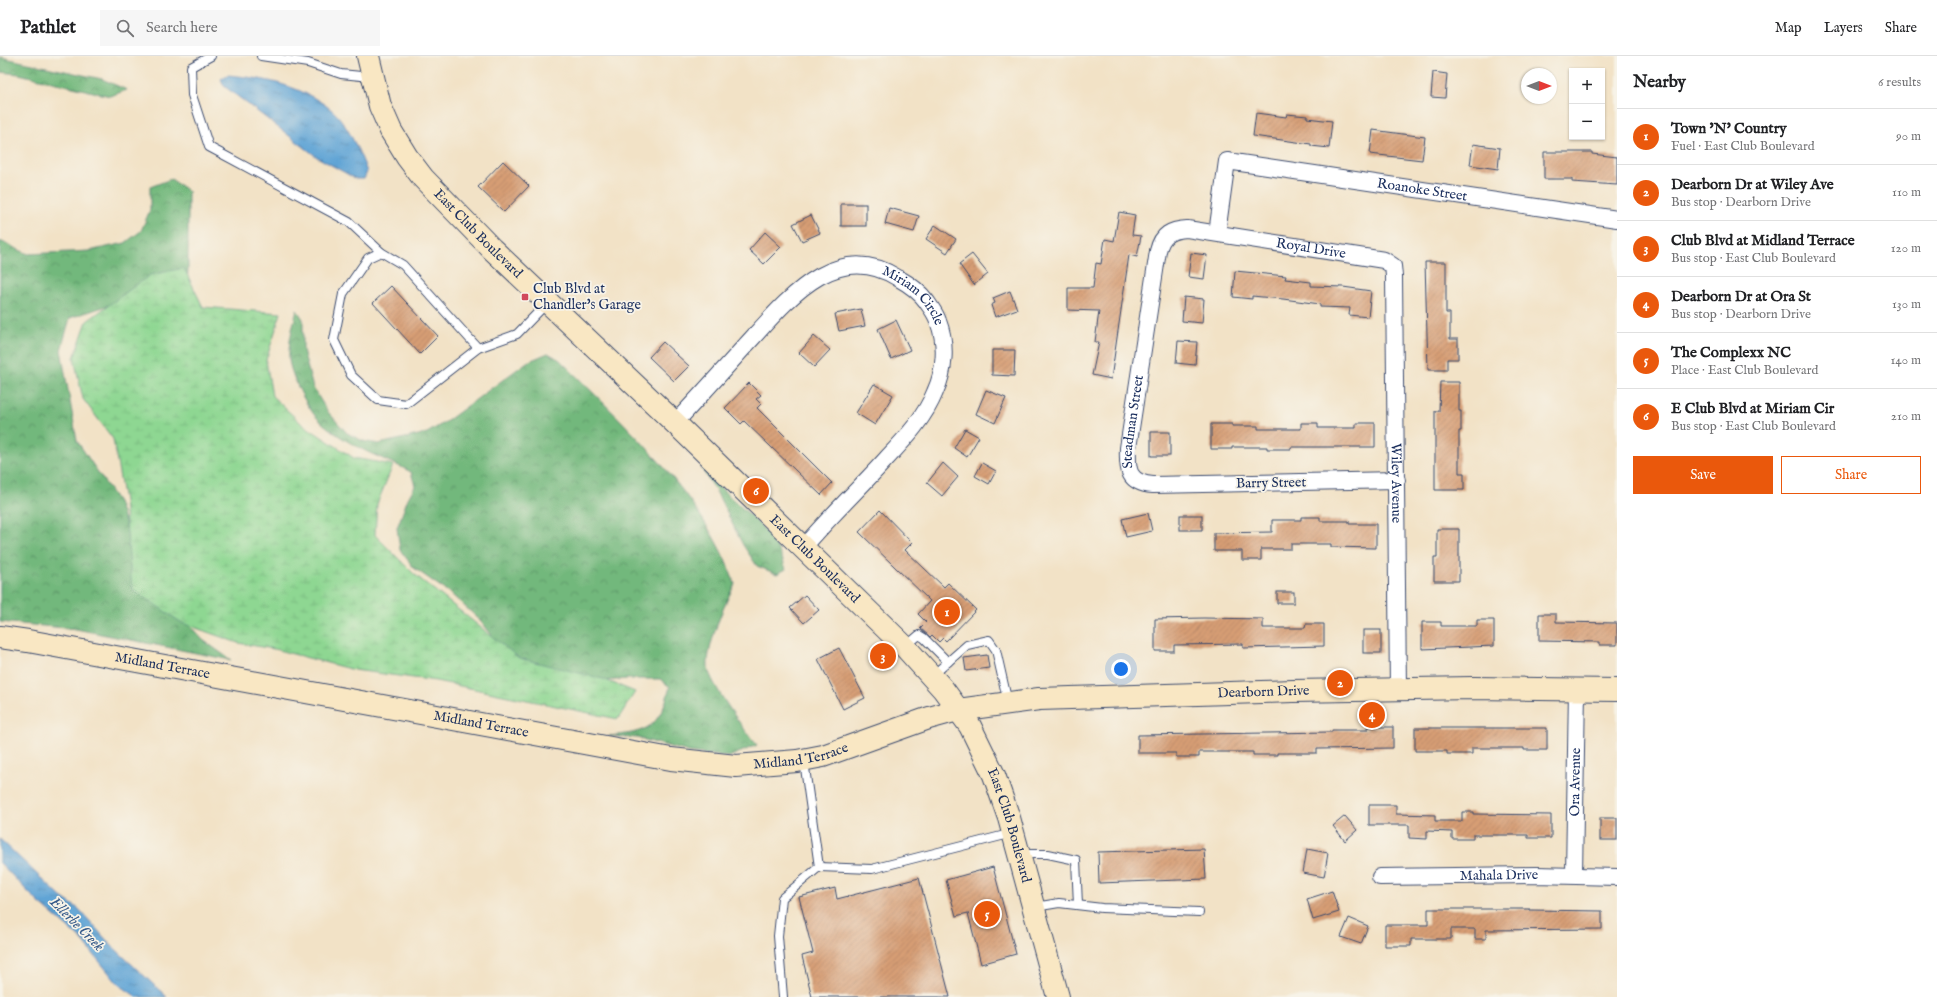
<!DOCTYPE html>
<html lang="en">
<head>
<meta charset="utf-8">
<style>
  body { margin:0; font-family:"IM FELL English",serif; background:#f6f6f6; color:#202124 }
  .controls { position:absolute; right:12px; top:12px; display:grid; overflow:hidden; border-radius:0px; box-shadow:0 1px 3px #0004 }
  .controls button { width:36px; height:36px; display:grid; place-items:center; padding:0; border:0; border-bottom:1px solid #e0e0e0; background:#fff; color:#202124; font:20px sans-serif }
  .compass { position:absolute; left:1521px; top:12px; width:36px; height:36px; border-radius:50%; background:#fff; box-shadow:0 1px 3px #0004; rotate:90deg }
  .you { position:absolute; left:1121px; top:613px; width:14px; height:14px; margin:-10px; border:3px solid #fff; border-radius:50%; background:#1a73e8; box-shadow:0 0 0 6px #1a73e833 }
  .badge { display:grid; place-items:center; width:26px; height:26px; border-radius:50%; background:#ea580c; color:#fff; font-size:13px; font-weight:700 }
  .pin { position:absolute; translate:-50% -50%; border:2px solid #fff; box-shadow:0 1px 4px #0006 }
  .list { margin:0; padding:0; list-style:none }
  h2 { display:flex; justify-content:space-between; align-items:center; height:52px; margin:0; padding:0 16px; font-size:17px }
  h2 small { font-size:13px; font-weight:400; color:#757577 }
  .list li { display:grid; grid-template-columns:26px 1fr auto; gap:12px; align-items:center; box-sizing:border-box; height:56px; padding:0 16px; border-top:1px solid #e0e0e0 }
  .list b { display:block; font-size:15px; white-space:nowrap }
  .list p { margin:0; font-size:13px; white-space:nowrap; color:#757577 }
  .list em { font-size:13px; font-style:normal; color:#757577 }
  .actions { display:flex; gap:8px; padding:12px 16px }
  .actions a { flex:1; padding:9px 0; border:1px solid #ea580c; border-radius:0px; text-align:center; font-size:14px; color:#ea580c }
  .actions .main { background:#ea580c; color:#fff }
  .icon { flex:none; width:22px; height:22px; fill:none; stroke:currentColor; stroke-width:2; stroke-linecap:round; stroke-linejoin:round }
  .map { position:relative; flex:none; width:1617px; height:941px; overflow:hidden }
  header { display:flex; align-items:center; gap:24px; box-sizing:border-box; height:56px; padding:0 20px; background:#fff; border-bottom:1px solid #e0e0e0 }
  header strong { font-size:19px }
  nav { display:flex; gap:22px; margin-inline-start:auto; font-size:14px }
  .search { width:280px; height:36px; background:#f6f6f6; display:flex; align-items:center; gap:10px; box-sizing:border-box; padding:0 14px; border-radius:0px; color:#757577; font-size:15px }
  main { display:flex }
  aside { flex:1; background:#fff }
  .map>svg:first-child { display:block }
</style>
</head>
<body>
<header>
<strong>Pathlet</strong>
<div class="search"><svg class="icon" aria-label="search" viewBox="0 0 24 24"><circle cx="10" cy="10" r="6"/><path d="M15 15l6 6"/></svg>Search here</div>
<nav><a>Map</a><a>Layers</a><a>Share</a></nav>
</header>
<main>
<div class="map">
<svg width="1617" height="941" viewBox="0 0 1617 941">
  <defs>
    <pattern id="forest-crowns" width="20" height="18" patternUnits="userSpaceOnUse"><rect width="20" height="18" fill="#72b87c"/><path d="M2 6a3 3 0 1 1 6 0M12 15a3 3 0 1 1 6 0" fill="none" stroke="#5d9669"/></pattern>
    <pattern id="wetland-marsh" width="20" height="14" patternUnits="userSpaceOnUse"><rect width="20" height="14" fill="#8ed792"/><path d="M1 5h8M5 5V1M11 12h8M15 12V8" fill="none" stroke="#7ab980"/></pattern>
    <pattern id="water-ripples" width="26" height="14" patternUnits="userSpaceOnUse"><rect width="26" height="14" fill="#60a4d5"/><path d="M2 4q2-2 4 0t4 0M15 11q2-2 4 0t4 0" fill="none" stroke="#4e86b0"/></pattern>
    <pattern id="building-hatch" width="6" height="6" patternUnits="userSpaceOnUse"><rect width="6" height="6" fill="#d79e75"/><path d="M-1 1l2-2M0 6l6-6M5 7l2-2" fill="none" stroke="#ae8163"/></pattern>
  </defs>
  <rect width="100%" height="100%" fill="#f7f3e8"/>
  <filter id="ink" filterUnits="userSpaceOnUse"><feTurbulence type="fractalNoise" baseFrequency=".025" numOctaves="2"/><feDisplacementMap in="SourceGraphic" scale="8" xChannelSelector="R" yChannelSelector="G"/><feConvolveMatrix kernelMatrix="1 2 1 2 8 2 1 2 1" color-interpolation-filters="sRGB"/></filter>
  <filter id="wash" filterUnits="userSpaceOnUse"><feTurbulence type="fractalNoise" baseFrequency=".012" numOctaves="4" result="noise"/><feDisplacementMap in="SourceGraphic" scale="16" xChannelSelector="R" yChannelSelector="G"/><feGaussianBlur stdDeviation="0.9" result="paint"/><feColorMatrix in="noise" values="0 0 0 0 0 0 0 0 0 0 0 0 0 0 0 0 0 1.4 0 .05"/><feComposite in="paint" operator="in"/></filter>
  <g filter="url(#wash)">
    <rect width="100%" height="100%" fill="#f2e2c6"/>
    <g fill="url(#forest-crowns)" stroke="#46746d">
      <polygon points="0,1 102,23 127,34 110,40 19,18 0,16"/>
      <polygon points="171,123 188,135 188,214 186,236 115,247 70,262 61,294 77,385 118,446 145,522 203,584 231,604 76,573 0,566 0,185 28,198 89,195 125,187 141,175 150,154 150,131"/>
      <path d="M297,254L303,263V294L313,332L328,356L347,377L363,385L379,388L427,377L447,365L527,306L548,297L560,304C626,370 703,438 735,528C725,546 706,592 708,612C710,627 746,677 757,689L729,701L689,696L638,682L609,680C649,676 659,672 670,631L660,623H627L593,626L511,605L481,565L451,538L414,512L400,494L397,472L408,442L415,430L411,416C398,409 385,404 372,398C354,390 332,377 318,363C307,352 290,318 289,303C288,287 293,269 297,254Z"/>
      <path d="M701,412C715,420 716,428 727,438C754,464 774,474 786,513L777,518L757,510L743,489L717,437Z"/>
    </g>
    <polygon fill="url(#wetland-marsh)" stroke="#548378" points="184,212 203,251 281,257 266,304 272,340 302,368 354,402 393,409 377,448 375,479 414,518 519,602 603,623 635,636 618,663 436,625 354,614 274,593 238,587 182,567 132,533 124,445 113,383 83,343 74,302 87,265 150,219"/>
    <g fill="url(#water-ripples)" stroke="#3e6a9a">
      <path d="M227,19C266,22 303,30 333,55C347,67 361,99 367,116L364,123H356L317,101L224,30L221,23Z"/>
      <polygon points="0,783 61,841 79,853 110,888 167,941 137,941 118,928 81,883 37,845 0,807"/>
    </g>
    <g id="blocks">
      <g fill="url(#building-hatch)">
        <polygon points="1433,16 1447,18 1445,42 1431,41"/>
        <polygon points="1256,57 1286,61 1287,58 1307,60 1307,62 1332,65 1329,92 1311,90 1311,88 1253,80"/>
        <polygon points="1373,74 1425,81 1422,104 1370,98"/>
        <polygon points="1473,88 1500,92 1498,113 1470,109"/>
        <polygon points="1544,96 1592,96 1592,98 1617,101 1617,129 1572,126 1572,123 1544,123"/>
        <polygon points="503,105 529,130 504,156 478,131"/>
        <rect x="841" y="148" width="25" height="22"/>
        <polygon points="889,152 919,160 914,176 885,168"/>
        <polygon points="1119,156 1135,159 1132,179 1141,180 1137,201 1129,199 1111,323 1092,319 1099,286 1095,286 1099,255 1068,254 1068,232 1093,232 1096,207 1101,208 1105,183 1114,185"/>
        <polygon points="811,159 820,177 802,185 793,168"/>
        <polygon points="935,169 956,183 947,197 926,183"/>
        <polygon points="765,176 781,191 764,208 749,194"/>
        <polygon points="1191,197 1207,199 1204,223 1188,221"/>
        <polygon points="972,198 988,218 974,229 959,208"/>
        <polygon points="1425,206 1446,206 1446,257 1450,257 1450,283 1458,283 1458,303 1447,303 1447,314 1428,314"/>
        <polygon points="1235,215 1286,220 1285,223 1311,226 1311,230 1343,231 1371,235 1368,261 1349,259 1350,252 1320,251 1320,248 1283,243 1252,240 1252,243 1233,241"/>
        <polygon points="391,230 438,280 420,298 373,247"/>
        <polygon points="1010,235 1017,253 995,261 991,249 995,247 993,242"/>
        <polygon points="1184,241 1204,243 1202,267 1182,265"/>
        <polygon points="861,253 865,270 839,275 835,258"/>
        <polygon points="896,264 910,294 891,303 878,273"/>
        <polygon points="814,280 830,294 814,311 799,297"/>
        <polygon points="1178,285 1197,286 1195,309 1176,307"/>
        <polygon points="663,286 689,310 674,325 649,301"/>
        <polygon points="992,294 1015,294 1014,320 992,319"/>
        <polygon points="1440,326 1459,326 1459,355 1461,355 1461,375 1459,375 1459,417 1464,417 1464,434 1435,434 1435,355 1439,355"/>
        <polygon points="749,327 761,339 756,343 761,348 757,352 832,427 821,439 744,365 741,368 725,352"/>
        <polygon points="874,328 893,339 875,369 856,357"/>
        <polygon points="986,334 1006,342 995,367 976,358"/>
        <polygon points="1301,367 1318,367 1318,372 1356,372 1356,367 1375,367 1375,391 1291,391 1291,393 1267,393 1267,391 1232,391 1232,393 1211,393 1211,368 1232,368 1232,370 1258,370 1258,373 1301,373"/>
        <polygon points="965,373 979,381 967,401 954,392"/>
        <rect x="1151" y="376" width="19" height="24"/>
        <polygon points="943,407 958,421 942,440 927,427"/>
        <polygon points="982,407 996,415 989,428 975,420"/>
        <polygon points="880,454 912,487 905,494 944,531 948,527 976,554 946,585 943,582 939,586 932,579 930,581 920,572 926,566 918,558 930,545 859,476"/>
        <polygon points="1148,457 1152,475 1126,481 1122,463"/>
        <rect x="1180" y="459" width="22" height="15"/>
        <polygon points="1301,461 1320,461 1320,465 1349,465 1349,468 1376,468 1376,492 1331,491 1331,488 1291,488 1291,493 1261,493 1261,504 1242,504 1242,495 1214,495 1214,477 1272,476 1272,464 1301,464"/>
        <polygon points="1437,473 1459,473 1459,525 1434,525 1434,501 1437,501"/>
        <rect x="1277" y="536" width="17" height="11"/>
        <polygon points="805,539 819,554 804,567 790,552"/>
        <polygon points="1539,558 1556,558 1556,566 1617,567 1617,589 1599,589 1599,586 1539,585"/>
        <polygon points="1204,562 1263,563 1263,572 1305,572 1306,568 1324,568 1324,590 1243,592 1243,588 1174,589 1174,595 1155,595 1155,563"/>
        <polygon points="1477,564 1494,564 1494,590 1422,593 1422,566 1441,566 1441,570 1477,570"/>
        <rect x="1363" y="574" width="18" height="23"/>
        <polygon points="839,592 865,642 843,653 818,603"/>
        <polygon points="987,599 989,612 966,615 964,602"/>
        <polygon points="1367,671 1393,671 1393,692 1317,693 1317,697 1277,697 1277,699 1253,699 1253,696 1199,696 1199,701 1176,701 1176,697 1138,697 1138,679 1332,676 1332,674 1367,674"/>
        <polygon points="1415,672 1547,672 1547,694 1524,694 1524,692 1472,692 1472,698 1447,698 1447,695 1415,695"/>
        <polygon points="1369,749 1396,749 1396,758 1435,759 1435,765 1462,765 1462,756 1473,756 1473,758 1551,759 1551,782 1528,782 1528,779 1473,779 1473,783 1452,783 1452,776 1427,775 1427,783 1409,782 1409,769 1369,769"/>
        <polygon points="1345,760 1357,774 1345,785 1333,770"/>
        <rect x="1600" y="762" width="17" height="22"/>
        <polygon points="1204,793 1206,823 1099,827 1098,796"/>
        <polygon points="1307,793 1328,797 1324,821 1303,817"/>
        <polygon points="993,811 1016,898 981,908 968,857 956,860 946,824"/>
        <polygon points="919,822 950,941 812,941 802,900 813,897 799,841 835,832 837,843"/>
        <polygon points="1332,835 1339,856 1313,864 1307,843"/>
        <polygon points="1428,853 1530,853 1530,854 1602,855 1602,873 1486,874 1486,883 1475,883 1475,873 1451,873 1451,883 1411,883 1411,890 1385,890 1385,869 1428,869"/>
        <polygon points="1349,862 1368,870 1361,888 1341,881"/>
      </g>
    </g>
  </g>
  <g filter="url(#ink)">
    <use href="#blocks" fill-opacity="0" stroke="#3b4a6e" stroke-width="1"/>
    <g fill="none" stroke-linecap="round" stroke-linejoin="round">
      <g stroke="#3b4a6e" stroke-width="10">
        <g id="lane">
          <polyline points="211,0 191,11 192,39 209,91 349,166 381,196"/>
          <polyline points="261,0 308,7 341,18 371,21"/>
          <polyline points="478,292 406,348 378,344 351,319 334,284 343,238 368,202 381,196 403,209 478,292 517,278 547,247"/>
          <polyline points="905,591 919,579 924,582 948,606"/>
          <polyline points="932,620 967,589 989,584 996,594 1008,647"/>
          <polyline points="1021,798 1048,798 1076,804 1078,849"/>
          <polyline points="819,811 872,813 1013,777"/>
          <polyline points="1035,851 1059,847 1102,852 1199,856"/>
          <polyline points="783,941 778,880 782,842 819,811 804,705"/>
        </g>
      </g>
      <g stroke="#3b4a6e" stroke-width="18">
        <g id="street">
          <path id="s1" d="M1217,177L1227,105L1617,163"/>
          <path id="s2" d="M675,367C698,342 722,316 745,290C784,248 834,181 898,222C909,228 920,236 927,246C931,252 936,258 938,265C947,288 945,314 935,336C925,361 906,382 887,402C860,432 829,461 803,492"/>
          <path id="s3" d="M1397,424L1153,429C1128,427 1127,414 1128,392L1158,195C1162,178 1171,174 1187,173L1384,204L1393,210L1394,220L1398,634"/>
          <path id="s4" d="M1574,819L1577,633"/>
          <path id="s5" d="M1380,821L1536,819L1617,821"/>
        </g>
      </g>
      <g stroke="#3b4a6e" stroke-width="24">
        <g id="secondary">
          <path id="s6" d="M368,0L380,50L391,75L407,101L423,122L492,193L675,367L905,591L943,633L970,670L994,719L1009,762L1058,941"/>
          <path id="s7" d="M0,581L28,585L671,703L736,710L797,705L823,700L929,662L958,654L1039,643L1293,635L1473,632L1617,634"/>
        </g>
      </g>
      <use href="#lane" stroke="#fff" stroke-width="8"/>
      <use href="#street" stroke="#fff" stroke-width="16"/>
      <use href="#secondary" stroke="#f9e7c3" stroke-width="22"/>
    </g>
  </g>
  <rect fill="#d1495b" stroke="#f7f3e8" stroke-width="1.5" x="521" y="237" width="8" height="8" rx="2"/>
  <g text-anchor="middle" dominant-baseline="central" stroke-width="3.5" stroke-linejoin="round" paint-order="stroke">
    <g font-size="14" fill="#1b2f5e" stroke="#f7f3e8">
      <text stroke="none"><textPath href="#s1" startOffset="270">Roanoke Street</textPath></text>
      <text stroke="none"><textPath href="#s6" startOffset="214">East Club Boulevard</textPath></text>
      <text stroke="none"><textPath href="#s3" startOffset="661">Royal Drive</textPath></text>
      <text stroke="none"><textPath href="#s2" startOffset="313">Miriam Circle</textPath></text>
      <text stroke="none"><textPath href="#s3" startOffset="323">Steadman Street</textPath></text>
      <text transform="translate(1271 427) rotate(-1)">Barry Street</text>
      <text stroke="none"><textPath href="#s3" startOffset="963">Wiley Avenue</textPath></text>
      <text stroke="none"><textPath href="#s6" startOffset="682">East Club Boulevard</textPath></text>
      <text stroke="none"><textPath href="#s7" startOffset="165">Midland Terrace</textPath></text>
      <text stroke="none"><textPath href="#s7" startOffset="1284">Dearborn Drive</textPath></text>
      <text stroke="none"><textPath href="#s7" startOffset="489">Midland Terrace</textPath></text>
      <text stroke="none"><textPath href="#s7" startOffset="813">Midland Terrace</textPath></text>
      <text stroke="none"><textPath href="#s4" startOffset="93">Ora Avenue</textPath></text>
      <text stroke="none"><textPath href="#s6" startOffset="1018">East Club Boulevard</textPath></text>
      <text stroke="none"><textPath href="#s5" startOffset="119">Mahala Drive</textPath></text>
    </g>
    <g font-size="14" fill="#1b2f5e" stroke="#f7f3e8" text-anchor="start">
      <text x="533" y="233">Club Blvd at<tspan x="533" dy="16">Chandler's Garage</tspan></text>
    </g>
    <g font-size="15" font-style="italic" fill="#335888" stroke="#f7f3e8">
      <text transform="translate(77 868) rotate(45)">Ellerbe Creek</text>
    </g>
  </g>
</svg>
<div class="controls">
<button>+</button>
<button>−</button>
</div>
<svg class="compass" viewBox="-18 -18 36 36"><path d="M0-13l5 13h-10z" fill="#e53935"/><path d="M0 13l5-13h-10z" fill="#757577"/></svg>
<div class="you"></div>
<div class="pin badge" style="left:947px;top:556px">1</div>
<div class="pin badge" style="left:1340px;top:627px">2</div>
<div class="pin badge" style="left:883px;top:600px">3</div>
<div class="pin badge" style="left:1372px;top:659px">4</div>
<div class="pin badge" style="left:987px;top:858px">5</div>
<div class="pin badge" style="left:756px;top:435px">6</div>
</div>
<aside>
<h2>Nearby<small>6 results</small></h2>
<ul class="list">
<li><span class="badge">1</span><div><b>Town 'N' Country</b><p>Fuel · East Club Boulevard</p></div><em>90 m</em></li>
<li><span class="badge">2</span><div><b>Dearborn Dr at Wiley Ave</b><p>Bus stop · Dearborn Drive</p></div><em>110 m</em></li>
<li><span class="badge">3</span><div><b>Club Blvd at Midland Terrace</b><p>Bus stop · East Club Boulevard</p></div><em>120 m</em></li>
<li><span class="badge">4</span><div><b>Dearborn Dr at Ora St</b><p>Bus stop · Dearborn Drive</p></div><em>130 m</em></li>
<li><span class="badge">5</span><div><b>The Complexx NC</b><p>Place · East Club Boulevard</p></div><em>140 m</em></li>
<li><span class="badge">6</span><div><b>E Club Blvd at Miriam Cir</b><p>Bus stop · East Club Boulevard</p></div><em>210 m</em></li>
</ul>
<div class="actions"><a class="main">Save</a><a>Share</a></div>
</aside>
</main>
</body>
</html>
